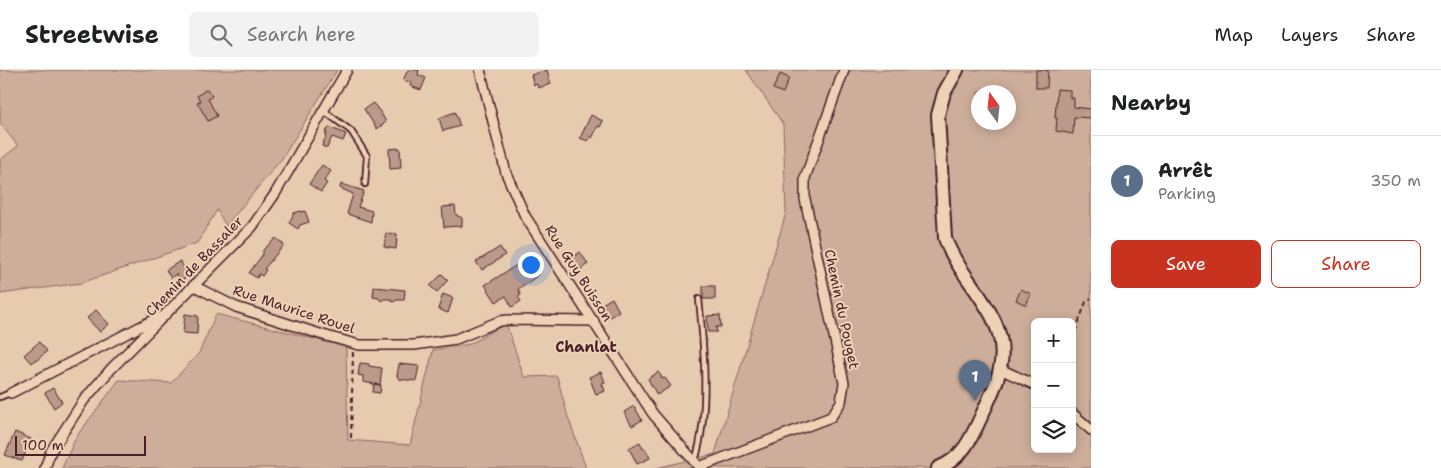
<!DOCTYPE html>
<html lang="en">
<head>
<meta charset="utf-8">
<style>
  body { margin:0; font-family:"Shantell Sans",sans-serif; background:#f2f2f2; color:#202124 }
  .controls { position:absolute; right:15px; bottom:15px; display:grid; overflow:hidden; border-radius:8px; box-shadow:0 2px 12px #0003 }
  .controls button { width:45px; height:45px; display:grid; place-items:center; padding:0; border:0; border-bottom:1px solid #e0e0e0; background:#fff; color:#202124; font:25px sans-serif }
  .compass { position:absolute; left:971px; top:15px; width:45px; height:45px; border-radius:50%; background:#fff; box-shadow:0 2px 12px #0003; rotate:345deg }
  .scale { position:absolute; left:15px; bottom:12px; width:131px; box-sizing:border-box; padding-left:5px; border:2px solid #4a1f2b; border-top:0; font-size:14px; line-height:18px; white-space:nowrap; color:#4a1f2b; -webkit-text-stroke:4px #eed2b5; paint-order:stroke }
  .you { position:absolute; left:530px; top:194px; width:18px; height:18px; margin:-12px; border:4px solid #fff; border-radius:50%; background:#1a73e8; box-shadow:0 0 0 8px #1a73e833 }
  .badge { display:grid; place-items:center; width:32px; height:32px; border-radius:50%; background:#c8321e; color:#fff; font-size:16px; font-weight:700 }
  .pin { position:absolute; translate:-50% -41px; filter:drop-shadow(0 1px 2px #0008) }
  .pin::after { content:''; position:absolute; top:26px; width:18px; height:15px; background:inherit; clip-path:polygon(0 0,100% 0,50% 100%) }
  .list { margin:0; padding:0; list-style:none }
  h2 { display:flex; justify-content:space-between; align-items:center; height:65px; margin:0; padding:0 20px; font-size:21px }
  h2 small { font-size:16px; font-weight:400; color:#757577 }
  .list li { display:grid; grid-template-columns:32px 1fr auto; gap:15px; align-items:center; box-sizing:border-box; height:90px; padding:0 20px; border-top:1px solid #e0e0e0 }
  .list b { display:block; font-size:19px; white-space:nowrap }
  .list p { margin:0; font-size:16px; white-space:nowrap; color:#757577 }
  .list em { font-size:16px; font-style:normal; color:#757577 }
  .actions { display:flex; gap:10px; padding:15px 20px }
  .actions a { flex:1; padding:11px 0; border:1px solid #c8321e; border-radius:8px; text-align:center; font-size:18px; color:#c8321e }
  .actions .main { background:#c8321e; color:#fff }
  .icon { flex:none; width:28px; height:28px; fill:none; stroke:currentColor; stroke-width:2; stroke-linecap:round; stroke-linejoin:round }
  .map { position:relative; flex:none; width:1091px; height:398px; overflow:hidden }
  header { display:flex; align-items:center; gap:30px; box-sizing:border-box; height:70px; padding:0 25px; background:#fff; border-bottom:1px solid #e0e0e0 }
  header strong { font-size:24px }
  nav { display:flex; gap:28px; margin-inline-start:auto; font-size:18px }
  .search { width:350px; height:45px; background:#f2f2f2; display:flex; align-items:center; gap:12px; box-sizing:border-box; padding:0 18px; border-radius:8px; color:#757577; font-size:19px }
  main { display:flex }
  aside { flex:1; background:#fff }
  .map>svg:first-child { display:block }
</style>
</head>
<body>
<header>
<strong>Streetwise</strong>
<div class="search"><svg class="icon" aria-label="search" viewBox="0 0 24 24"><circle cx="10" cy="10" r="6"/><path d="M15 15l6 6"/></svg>Search here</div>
<nav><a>Map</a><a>Layers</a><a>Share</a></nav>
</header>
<main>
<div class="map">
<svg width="1091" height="398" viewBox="0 0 1091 398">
  <rect width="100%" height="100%" fill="#e7cbaf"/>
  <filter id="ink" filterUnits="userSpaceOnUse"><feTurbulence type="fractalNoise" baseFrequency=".02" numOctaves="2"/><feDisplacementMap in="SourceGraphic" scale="10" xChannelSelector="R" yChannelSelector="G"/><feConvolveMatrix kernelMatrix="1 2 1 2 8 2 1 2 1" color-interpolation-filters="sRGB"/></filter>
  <g filter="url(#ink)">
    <g fill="#cdae9a" stroke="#8c6662" fill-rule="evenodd">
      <polygon points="0,0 337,0 283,87 226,156 217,140 197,173 81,213 0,224 0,90 18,76 0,53"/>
      <path d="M746,0H1091V398H656L715,384L786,143L783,54ZM978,22H1008V52H978ZM1035,252H1072V379H1035Z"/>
      <polygon points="216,244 346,277 348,370 410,375 433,280 470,274 506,253 524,307 557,306 568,347 586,398 62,398 76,367 119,310 171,313 199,283"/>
    </g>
    <g fill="#bb9a8a" stroke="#4a1f2b">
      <polygon points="408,0 419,0 418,5 426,8 421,20 410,16 411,13 403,10"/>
      <polygon points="547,0 551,14 538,18 537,14 534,15 531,5"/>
      <polygon points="1036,0 1048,0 1047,18 1036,18"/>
      <polygon points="780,4 789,8 783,23 773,19"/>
      <polygon points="207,19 212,26 208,29 217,46 208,51 197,32 201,31 197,26"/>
      <polygon points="1057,19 1070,20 1070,28 1074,28 1074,37 1091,39 1091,48 1074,47 1073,64 1056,61 1057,48 1055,48"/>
      <polygon points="373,33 381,43 386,52 377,59 364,39"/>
      <polygon points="455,42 460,56 443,61 439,48"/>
      <polygon points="591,45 603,51 600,57 598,56 592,68 590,66 588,71 580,68"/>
      <polygon points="329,57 346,64 343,71 332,67 327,78 322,76 327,64 325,64"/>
      <polygon points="400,78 401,98 390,99 389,79"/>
      <polygon points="322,95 331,101 324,111 327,113 321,122 309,114"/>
      <polygon points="341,114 364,121 358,137 372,141 371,152 347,144 353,124 340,118"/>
      <polygon points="455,136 456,145 462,148 462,156 444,157 442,137"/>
      <polygon points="301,141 301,142 305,141 309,152 300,155 298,159 289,153 294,143"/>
      <polygon points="386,163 397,164 396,179 384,177"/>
      <polygon points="276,168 284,175 264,199 266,200 262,206 259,204 257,208 249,203 263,184 263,180"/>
      <polygon points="500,177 505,185 482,200 476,192"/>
      <polygon points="580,182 588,194 579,200 571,189"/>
      <polygon points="528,188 539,205 518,219 521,225 518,227 521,231 512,237 506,226 496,232 485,215"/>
      <polygon points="180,191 189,205 181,211 176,204 171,208 166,200"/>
      <polygon points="442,204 448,210 437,222 430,216"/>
      <rect x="703" y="216" width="12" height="13"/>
      <polygon points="374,217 405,220 404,230 397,230 393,232 391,229 384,229 381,231 379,228 373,227"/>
      <polygon points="1021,219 1031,224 1026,235 1016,230"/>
      <polygon points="443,224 453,228 448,243 438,239"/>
      <polygon points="612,228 619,241 610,247 602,234"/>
      <polygon points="96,240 109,254 100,262 87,248"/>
      <polygon points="185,244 198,246 197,264 183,263"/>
      <polygon points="720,245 721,257 716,257 717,262 708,262 707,246"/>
      <polygon points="39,272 47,281 36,291 35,290 31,293 24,285"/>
      <polygon points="360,293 369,294 369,296 382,298 380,315 375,314 381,315 380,323 373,322 374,314 363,312 363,306 358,305"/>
      <polygon points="399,294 419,296 416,311 399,309 397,306"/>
      <polygon points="601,302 605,312 602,313 605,321 596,324 589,307"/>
      <polygon points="658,302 663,309 665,308 671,316 657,325 648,309"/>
      <polygon points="53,318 62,332 54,338 45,323"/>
      <polygon points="634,336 642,350 632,356 624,342"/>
      <polygon points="15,362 31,369 22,391 5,385"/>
      <polygon points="640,372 643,379 645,378 650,388 637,394 629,378"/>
    </g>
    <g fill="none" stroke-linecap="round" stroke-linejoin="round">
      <g stroke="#4a1f2b" stroke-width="8">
        <g id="service">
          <polyline points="324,41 351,61 367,86 365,114"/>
          <polyline points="0,327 10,323"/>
          <path d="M695,391C710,343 704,278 699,229"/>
        </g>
      </g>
      <g stroke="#4a1f2b" stroke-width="12">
        <g id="minor">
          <polyline points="480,0 506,103 525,146 653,344 700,398"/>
          <polyline points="194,216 236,237 323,265 359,275 414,275 456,269 500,251 508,250 594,251"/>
          <polyline points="1000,299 1035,315"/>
          <polyline points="11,323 159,247"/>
          <polyline points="1072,343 1091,360"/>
          <polyline points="699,397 831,347 841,332 844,313 805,129 805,108 844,0"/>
          <polyline points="45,398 51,381 84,330 111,299 252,157 275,124 347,0"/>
        </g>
      </g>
      <g stroke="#4a1f2b" stroke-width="16">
        <path id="secondary" d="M938,398C962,389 971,369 981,347C988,331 997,315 1000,298C1012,246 960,213 945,168L938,45L944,23L957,0"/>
      </g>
      <g stroke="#4a1f2b" stroke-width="2" stroke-dasharray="5 4" stroke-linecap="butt">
        <polyline points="1072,270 1086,232 1091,228"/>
        <polyline points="351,368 353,281"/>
      </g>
      <use href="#service" stroke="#eed2b5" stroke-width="4.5"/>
      <use href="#minor" stroke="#eed2b5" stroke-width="9"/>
      <use href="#secondary" stroke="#eed2b5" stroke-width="12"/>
    </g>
  </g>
  <g text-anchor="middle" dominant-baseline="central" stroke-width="4" stroke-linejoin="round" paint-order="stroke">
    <g font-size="14" fill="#4a1f2b" stroke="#eed2b5">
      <text transform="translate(194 196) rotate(-46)">Chemin de Bassaler</text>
      <text transform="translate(579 203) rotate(57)">Rue Guy Buisson</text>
      <text transform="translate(294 239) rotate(18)">Rue Maurice Rouel</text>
      <text transform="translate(842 239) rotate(78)">Chemin du Pouget</text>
    </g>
    <g font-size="15" font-weight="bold" fill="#4a1f2b" stroke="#eed2b5">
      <text x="586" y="277">Chanlat</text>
    </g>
  </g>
</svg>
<div class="controls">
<button>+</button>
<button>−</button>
<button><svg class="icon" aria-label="layers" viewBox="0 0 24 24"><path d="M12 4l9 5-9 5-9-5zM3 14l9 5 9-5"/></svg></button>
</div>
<svg class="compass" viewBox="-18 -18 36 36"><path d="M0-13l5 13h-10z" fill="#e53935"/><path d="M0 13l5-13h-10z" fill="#757577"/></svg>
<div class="scale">100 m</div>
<div class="you"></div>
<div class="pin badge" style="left:975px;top:331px;background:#5c6f8a">1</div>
</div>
<aside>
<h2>Nearby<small></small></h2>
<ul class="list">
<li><span class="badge" style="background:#5c6f8a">1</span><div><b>Arrêt</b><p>Parking</p></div><em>350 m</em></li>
</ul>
<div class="actions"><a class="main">Save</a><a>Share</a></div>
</aside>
</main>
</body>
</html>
